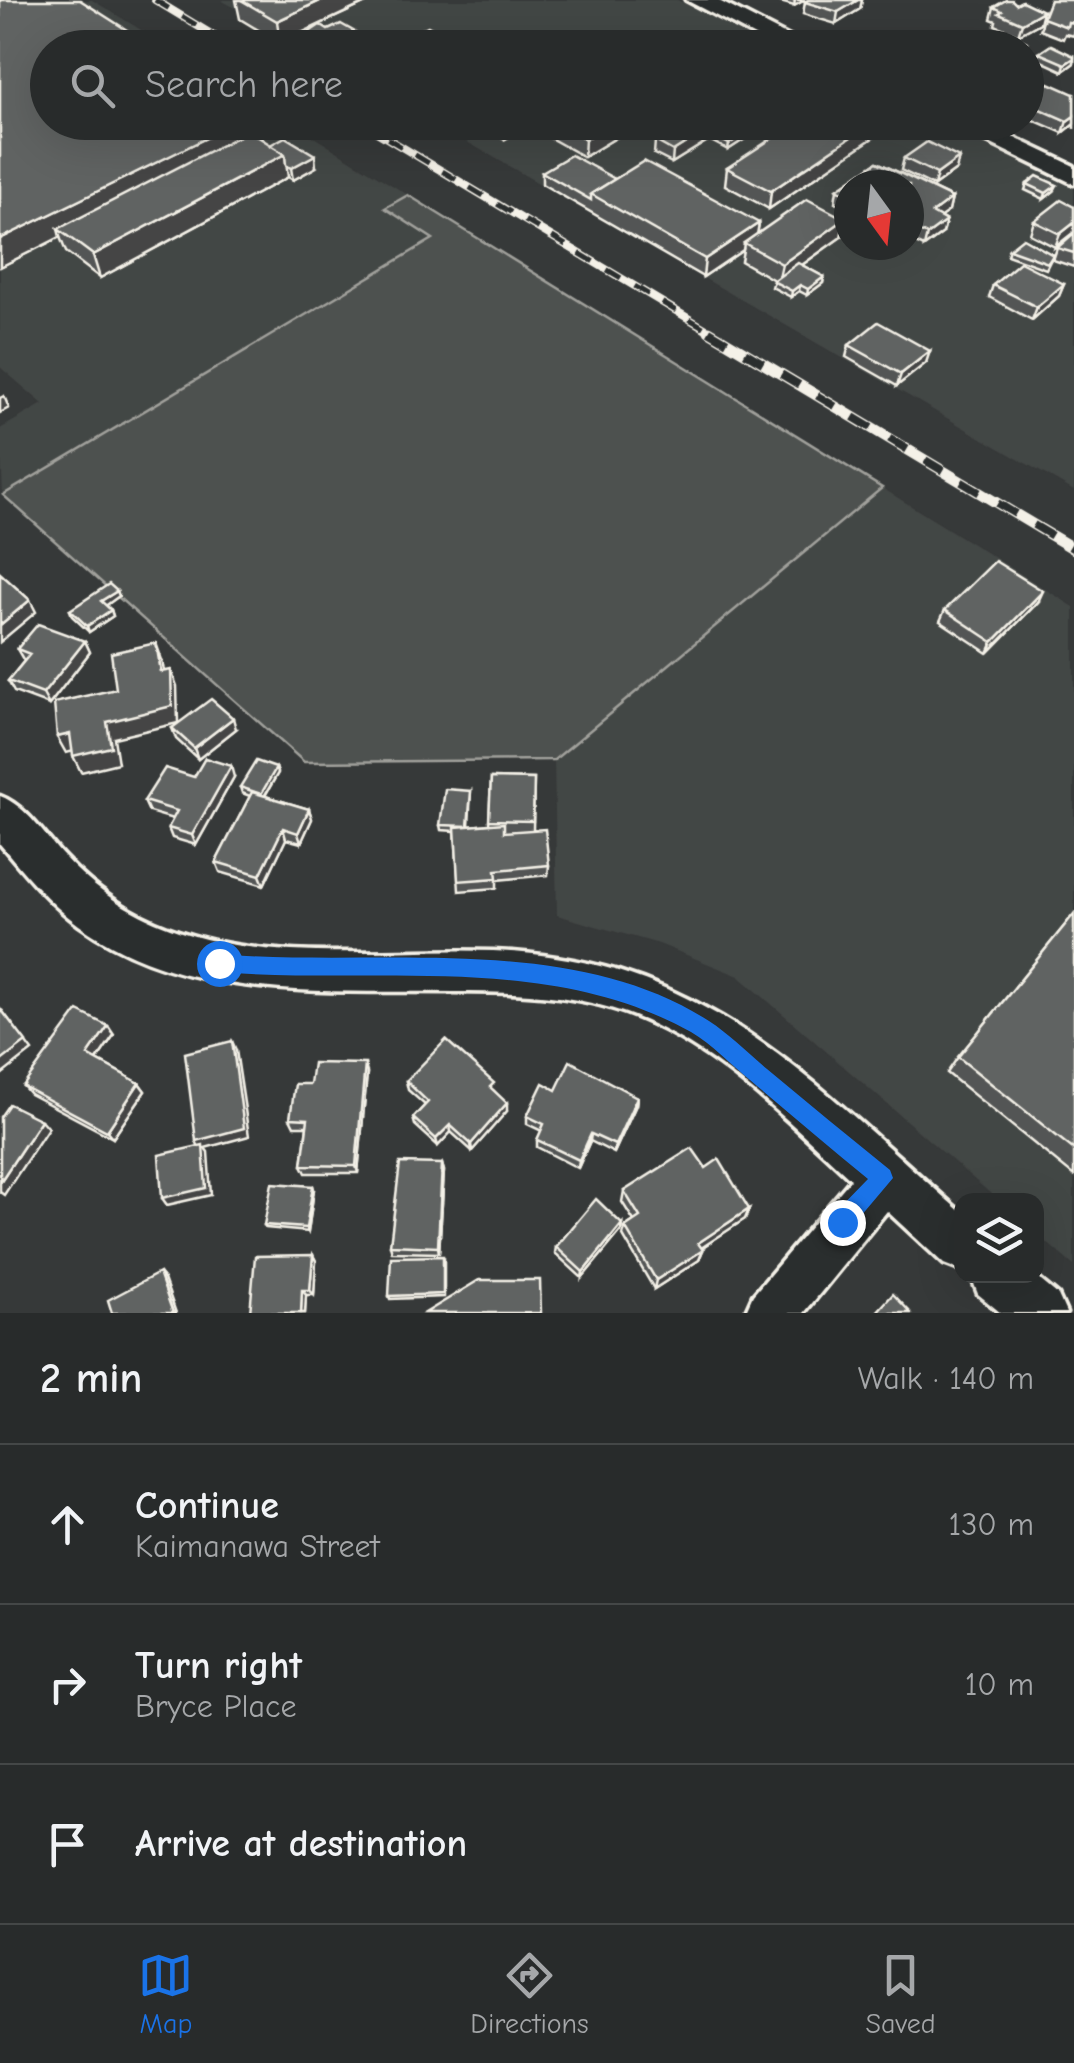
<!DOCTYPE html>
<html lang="en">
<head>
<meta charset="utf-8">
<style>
  body { margin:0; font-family:"Comic Neue",sans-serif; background:#343737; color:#f1f3f6 }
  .controls { position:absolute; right:30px; bottom:30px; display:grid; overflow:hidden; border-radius:20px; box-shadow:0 10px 40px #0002 }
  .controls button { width:90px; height:90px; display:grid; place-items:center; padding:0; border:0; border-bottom:2px solid #444747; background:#282b2b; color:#f1f3f6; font:50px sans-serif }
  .compass { position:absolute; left:834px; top:170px; width:90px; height:90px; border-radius:50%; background:#282b2b; box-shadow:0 10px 40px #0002; rotate:165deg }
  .stop { position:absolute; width:30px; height:30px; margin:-22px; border:8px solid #1a73e8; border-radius:50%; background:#fff }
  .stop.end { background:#1a73e8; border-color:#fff; box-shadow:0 2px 10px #0008 }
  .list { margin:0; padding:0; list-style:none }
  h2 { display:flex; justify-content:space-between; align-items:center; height:130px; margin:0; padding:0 40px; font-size:42px }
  h2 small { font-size:32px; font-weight:400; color:#a5a7a9 }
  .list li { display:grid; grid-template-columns:65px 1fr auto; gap:30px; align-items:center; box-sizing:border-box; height:160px; padding:0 40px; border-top:2px solid #444747 }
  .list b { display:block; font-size:38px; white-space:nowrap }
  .list p { margin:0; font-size:32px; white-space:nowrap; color:#a5a7a9 }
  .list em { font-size:32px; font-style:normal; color:#a5a7a9 }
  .icon { flex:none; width:55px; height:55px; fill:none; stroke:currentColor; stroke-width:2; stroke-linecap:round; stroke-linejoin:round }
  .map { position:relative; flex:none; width:1074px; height:1313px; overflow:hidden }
  .search { position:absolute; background:#282b2b; box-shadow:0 10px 40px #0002; left:30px; right:30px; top:30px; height:110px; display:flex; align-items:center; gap:25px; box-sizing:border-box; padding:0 35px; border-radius:55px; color:#a5a7a9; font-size:38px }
  .sheet { height:610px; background:#282b2b }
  nav { display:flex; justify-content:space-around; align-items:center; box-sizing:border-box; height:140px; border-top:2px solid #444747; background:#282b2b; font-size:28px; color:#a5a7a9 }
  nav a { display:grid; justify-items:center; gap:5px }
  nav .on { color:#1a73e8 }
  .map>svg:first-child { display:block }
</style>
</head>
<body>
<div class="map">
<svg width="1074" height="1313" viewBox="0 0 1074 1313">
  <rect width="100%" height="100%" fill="#363939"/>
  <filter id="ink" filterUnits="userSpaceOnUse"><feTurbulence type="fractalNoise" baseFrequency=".01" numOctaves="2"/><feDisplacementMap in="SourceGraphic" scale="20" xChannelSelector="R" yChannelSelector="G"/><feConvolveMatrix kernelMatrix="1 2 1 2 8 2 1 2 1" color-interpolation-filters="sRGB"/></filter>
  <g filter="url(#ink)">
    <g fill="#434645" fill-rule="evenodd">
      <polygon points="0,0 92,0 169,47 48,48 48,122 291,123 408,195 386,208 434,239 3,495 0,429 43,404 0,367"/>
      <polygon points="221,0 677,0 779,47 304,47"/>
      <path d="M434,123H939L1074,185V491ZM849,185H909V245H849Z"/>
      <polygon points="882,488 1074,607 1074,1266 1037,1234 1036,1200 998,1200 739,976 659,944 557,915 554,760"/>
    </g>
    <polygon fill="#4e514f" stroke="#a1a19c" stroke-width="2.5" points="408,195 882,488 554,760 304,762 3,495 433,239 385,208"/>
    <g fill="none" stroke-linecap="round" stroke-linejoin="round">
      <g stroke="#f4f1e8" stroke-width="7">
        <g id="minor">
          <polygon points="686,0 717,0 811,48 778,48"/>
          <polygon points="946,122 981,122 1074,166 1074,184"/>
          <path d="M0,796C27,806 45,837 65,858C95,890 129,913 170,928C271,966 388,947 493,951C706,958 812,1082 962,1213V1271L944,1264L887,1211L804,1313H745L753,1295L851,1179C785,1118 712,1044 626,1013C572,993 510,992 454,992C328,990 187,1003 79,925C48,903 24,872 0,844Z"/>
          <polygon points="971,1276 1035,1276 1058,1295 1066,1313 1001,1313 978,1294"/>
        </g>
      </g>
      <use href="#minor" fill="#2a2d2e" fill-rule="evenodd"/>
      <g stroke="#f4f1e8" stroke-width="8">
        <g id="rail-far1">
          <polyline points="155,0 234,48"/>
          <polyline points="360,122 713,333"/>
        </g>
      </g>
      <g stroke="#f4f1e8" stroke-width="11">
        <polyline id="rail" points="709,331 1074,549"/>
      </g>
      <use href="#rail-far1" stroke="#2a2d2e" stroke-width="5" stroke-dasharray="16" stroke-linecap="butt"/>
      <use href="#rail" stroke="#2a2d2e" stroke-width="8" stroke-dasharray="21" stroke-linecap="butt"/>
    </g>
    <g fill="#535554" stroke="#f4f1e8" stroke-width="2.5">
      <polygon points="0,0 48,122 259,122 262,136 258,138 270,145 316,167 293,180 288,177 100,278 66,252 60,237 0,267"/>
      <polygon points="236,0 372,0 280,43 240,19"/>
      <polygon points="773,0 805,0 794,6"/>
      <polygon points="808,0 862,0 860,9 836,24 803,14 805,2"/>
      <polygon points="1050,0 1074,0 1074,36 1065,34 1063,39 1040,30"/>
      <polygon points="994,7 1040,23 1018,35 995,25 996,21 991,19"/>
      <polygon points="994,32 1027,42 1025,48 989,48 997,41 993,39"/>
      <polygon points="1039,53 1074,56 1074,63 1063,71 1037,59"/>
      <polygon points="1074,94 1074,129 1074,124 1063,133 1026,117 1026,101"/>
      <polygon points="475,122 535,122 505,139"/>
      <polygon points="536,122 642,122 584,157 536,130"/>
      <polygon points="752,129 751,135 728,150 709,140 672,163 654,154 655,141"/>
      <polygon points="877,135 769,209 725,185 727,168"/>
      <polygon points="904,158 956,170 934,186 901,170"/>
      <polygon points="877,162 952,198 949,211 940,217 946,221 943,233 924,247 909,240 909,185 849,185 849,209 835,202 837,189"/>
      <polygon points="542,172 615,179 759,223 757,234 841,237 802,265 824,277 823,283 807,295 799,291 791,297 772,287 774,280 741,261 743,250 703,277 542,184"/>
      <polygon points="1027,184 1054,191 1044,199 1025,190"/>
      <polygon points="1074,207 1074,232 1055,247 1030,234 1034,221"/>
      <polygon points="1074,233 1074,267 1053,260 1057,248"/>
      <polygon points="1009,249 1053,255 1046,269 1007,255"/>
      <polygon points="1064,284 1059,296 1032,320 989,297 993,285"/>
      <polygon points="849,345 926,363 897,386 846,357"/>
      <polygon points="119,596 106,605 111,610 113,616 89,632 72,616 70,610"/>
      <polygon points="1038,602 988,653 940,621 945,610"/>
      <polygon points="85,641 90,652 49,705 14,692 8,681 24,661 17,649"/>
      <polygon points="172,728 236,729 198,759 176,739"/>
      <polygon points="276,768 278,773 265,796 309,809 312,819 301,843 286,839 264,885 220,872 216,862 250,796 242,793 240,787"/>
      <polygon points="194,777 234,777 196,845 172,838 168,828 173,819 149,812 144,801"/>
      <polygon points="491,778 534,779 533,830 549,865 548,875 497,880 497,888 459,891 455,831 441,830 440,825 471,791 469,826 489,824"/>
      <polygon points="1074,914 1074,1176 947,1073 958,1057"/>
      <polygon points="114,1035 97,1060 139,1083 145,1091 113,1138 30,1094 23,1086"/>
      <polygon points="367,1073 358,1173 306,1173 302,1165 307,1126 294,1126 290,1118 310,1084"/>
      <polygon points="406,1081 494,1091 507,1111 472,1151 451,1132 438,1146 415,1125 413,1118 425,1105 408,1090"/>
      <polygon points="556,1090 637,1097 636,1105 614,1153 590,1141 578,1168 537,1147 537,1140 542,1131 527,1124 527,1116"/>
      <polygon points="442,1164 444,1171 439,1253 392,1252 390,1245"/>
      <polygon points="706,1168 749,1209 745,1219 701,1248 703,1250 699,1260 654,1289 623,1236 625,1227 634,1221 622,1202 624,1191"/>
      <polygon points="313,1186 314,1189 308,1232 266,1228 264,1225"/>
      <polygon points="622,1224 621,1231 582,1278 555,1253 556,1247"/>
      <polygon points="313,1255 316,1261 314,1295 306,1295 305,1313 250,1313"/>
      <polygon points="444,1259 444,1297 390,1299 389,1296"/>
    </g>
    <g fill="#444545" stroke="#f4f1e8" stroke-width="2.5">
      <polygon points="322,0 372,0 280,43 277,21"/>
      <polygon points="795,0 805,0 794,6"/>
      <polygon points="858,0 862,0 860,9 836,24 838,12"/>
      <polygon points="1043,11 1040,23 1018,35 1022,23"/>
      <polygon points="450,37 450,48 441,42"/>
      <polygon points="371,41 371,48 343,48"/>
      <polygon points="1074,58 1074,63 1063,71 1065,64"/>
      <polygon points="1037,68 1033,80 1026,82 1026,70"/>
      <polygon points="1074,116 1074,124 1063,133 1067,121"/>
      <polygon points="239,122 259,122 262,136 65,234 58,229 60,237 0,267 0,239"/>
      <polygon points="505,122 535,122 505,139"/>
      <polygon points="613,122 642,122 584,157 585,139"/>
      <polygon points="719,122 737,122 709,134 709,140 672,163 673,151"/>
      <polygon points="873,122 879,122 877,135 769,209 771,191"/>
      <polygon points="752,129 751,135 728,150 729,144"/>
      <polygon points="285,154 288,177 100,278 93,255"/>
      <polygon points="315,155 316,167 293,180 291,168"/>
      <polygon points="959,158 956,170 934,186 937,174"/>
      <polygon points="1057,185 1054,191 1044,199 1046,193"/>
      <polygon points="952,198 949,211 929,225 932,213"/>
      <polygon points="845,219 841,237 778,282 782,264"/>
      <polygon points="946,221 943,233 924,247 927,235"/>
      <polygon points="759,223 756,241 744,243 743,250 703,277 705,259"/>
      <polygon points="1074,223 1074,232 1055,247 1060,234"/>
      <polygon points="824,277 823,283 807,295 808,289"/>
      <polygon points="1064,284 1059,296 1032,320 1037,307"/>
      <polygon points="800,285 799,291 791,297 792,291"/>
      <polygon points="930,351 926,363 897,386 901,374"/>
      <polygon points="4,396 9,408 0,413 0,398"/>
      <polygon points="117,591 119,596 104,607 101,601"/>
      <polygon points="1043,591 1038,602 988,653 993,642"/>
      <polygon points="30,600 36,612 0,642 0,625"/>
      <polygon points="111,610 113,616 89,632 87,626"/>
      <polygon points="85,641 90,652 49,705 43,694"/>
      <polygon points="156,643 162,660 167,688 161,672"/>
      <polygon points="171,670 177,686 178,723 114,738 118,763 81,772 73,756 107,722"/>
      <polygon points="233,718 236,729 198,759 194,748"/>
      <polygon points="70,734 78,750 66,753 57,737"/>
      <polygon points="231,766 234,777 196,845 192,835"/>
      <polygon points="276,768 278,773 262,800 261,794"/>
      <polygon points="309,809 312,819 301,843 298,833"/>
      <polygon points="283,828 286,839 264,885 260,875"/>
      <polygon points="4,1013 32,1051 0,1076 0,1062"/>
      <polygon points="108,1026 114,1035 94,1064 88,1055"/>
      <polygon points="232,1041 236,1050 249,1136 205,1148 208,1152 211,1195 167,1205 162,1198 200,1149 196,1141"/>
      <polygon points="365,1064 367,1073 358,1173 356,1166"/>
      <polygon points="139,1083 145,1091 113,1138 107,1131"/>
      <polygon points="637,1097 636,1105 614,1153 615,1145"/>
      <polygon points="507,1103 507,1111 472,1151 471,1144"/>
      <polygon points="41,1120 48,1128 4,1195 0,1192 0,1182"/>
      <polygon points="450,1125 451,1132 438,1146 436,1139"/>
      <polygon points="591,1134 590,1141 578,1168 579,1160"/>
      <polygon points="442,1164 444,1171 439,1253 438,1247"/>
      <polygon points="313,1186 314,1189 308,1232 306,1228"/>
      <polygon points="749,1209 745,1219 695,1252 698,1243"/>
      <polygon points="622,1224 621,1231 582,1278 583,1272"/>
      <polygon points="703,1250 699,1260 654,1289 656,1280"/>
      <polygon points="313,1255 316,1261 314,1295 310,1290"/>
      <polygon points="159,1273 164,1279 176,1313 173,1313"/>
      <polygon points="302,1290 306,1295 305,1313 301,1313"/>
    </g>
    <g fill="#616362" stroke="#f4f1e8" stroke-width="2.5">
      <polygon points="0,0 80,0 155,48 48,48 48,122 239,122 0,239"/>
      <polygon points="241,0 322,0 277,21"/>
      <polygon points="808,0 858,0 838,12 805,2"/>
      <polygon points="1006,0 1012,0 1016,4 1022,1 1043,11 1022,23 999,13 1002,11 994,7"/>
      <polygon points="1050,0 1074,0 1074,23 1068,22 1067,27 1043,18"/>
      <polygon points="341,24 371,41 343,48 300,48 293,43 320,25 328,30"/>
      <polygon points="428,26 450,37 441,42 451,48 405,48 395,42"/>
      <polygon points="1000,29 1027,42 1019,48 994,48 990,46 1004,37 994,32"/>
      <polygon points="965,42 974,46 971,48 955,48"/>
      <polygon points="659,43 668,48 652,48"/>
      <polygon points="1051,45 1074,56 1074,58 1065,64 1039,53"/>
      <polygon points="1026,61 1037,68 1026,70"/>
      <polygon points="1049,83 1074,94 1074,116 1067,121 1026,103 1026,101"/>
      <polygon points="555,122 613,122 585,139"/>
      <polygon points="685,122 719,122 673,151 655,141"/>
      <polygon points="728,122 739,122 752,129 729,144 709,134"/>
      <polygon points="797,122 873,122 771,191 727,168"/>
      <polygon points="249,131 285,154 93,255 58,229"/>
      <polygon points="285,137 315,155 291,168 286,165 285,154 270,145"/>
      <polygon points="927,142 959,158 937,174 904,158"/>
      <polygon points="571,155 615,179 591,194 591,200 542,172"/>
      <polygon points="644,161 759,223 705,259 591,194"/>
      <polygon points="877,162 952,198 932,213 946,221 927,235 909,226 909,185 849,185 849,195 837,189"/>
      <polygon points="1037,176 1057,185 1046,193 1027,184"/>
      <polygon points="807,199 845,219 782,264 744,243"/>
      <polygon points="1061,200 1074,207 1074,223 1060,234 1034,221"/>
      <polygon points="1074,233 1074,253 1057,248"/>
      <polygon points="1023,238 1053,255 1048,263 1009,249"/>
      <polygon points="1020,262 1064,284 1037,307 993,285"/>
      <polygon points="798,263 824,277 808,289 800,285 792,291 773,281"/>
      <polygon points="878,322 930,351 901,374 849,345"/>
      <polygon points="995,561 1043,591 993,642 945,610"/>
      <polygon points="0,573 30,600 0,625"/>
      <polygon points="109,584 117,591 101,601 111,610 87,626 70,610"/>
      <polygon points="38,624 85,641 43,694 8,681 30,654 17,649"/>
      <polygon points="156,643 161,672 171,670 172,706 107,722 111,747 73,756 70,734 57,737 54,703 116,689 111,653"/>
      <polygon points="211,699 233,718 194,748 172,728"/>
      <polygon points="205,758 231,766 192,835 168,828 177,811 144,801 165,768 194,777"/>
      <polygon points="256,761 276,768 261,794 240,787"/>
      <polygon points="491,778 534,779 533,821 489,820"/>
      <polygon points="445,789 471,791 468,826 440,825"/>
      <polygon points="252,792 309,809 298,833 283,828 260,875 216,862"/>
      <polygon points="504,823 504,832 545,829 549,865 496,870 497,878 458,881 455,827"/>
      <polygon points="1074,914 1074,1150 958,1057"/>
      <polygon points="0,1008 26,1042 0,1062"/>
      <polygon points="78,1011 108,1026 88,1055 139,1083 107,1131 23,1086"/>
      <polygon points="446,1040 494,1083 490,1087 507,1103 471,1144 450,1125 436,1139 413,1118 428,1102 406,1081"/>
      <polygon points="232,1041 244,1128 196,1141 185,1053"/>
      <polygon points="570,1061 637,1097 615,1145 591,1134 579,1160 537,1140 544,1124 527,1116 543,1083 556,1090"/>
      <polygon points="313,1063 365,1064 356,1166 302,1165 308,1119 290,1118 295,1084 310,1084"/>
      <polygon points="9,1104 41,1120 0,1182 0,1117"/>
      <polygon points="203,1145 206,1188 162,1198 159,1155"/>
      <polygon points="692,1148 706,1168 719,1159 749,1209 698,1243 703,1250 656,1280 625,1227 640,1217 624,1191"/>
      <polygon points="400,1163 442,1164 438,1247 390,1245"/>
      <polygon points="272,1183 313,1186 306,1228 264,1225"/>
      <polygon points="596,1199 622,1224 583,1272 556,1247"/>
      <polygon points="313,1255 310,1290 302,1290 301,1313 250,1313 255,1256"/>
      <polygon points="443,1256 443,1294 389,1296 391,1257"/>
      <polygon points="159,1273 173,1313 112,1313 108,1300"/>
      <polygon points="479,1280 540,1280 541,1313 425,1313"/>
      <polygon points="893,1294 911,1313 876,1313"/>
    </g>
  </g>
  <path fill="#1a73e8" d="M219,954C378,968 568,931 709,1021C729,1034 748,1053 767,1069C808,1103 849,1137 890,1170L893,1178L850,1229H834V1214L868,1179C828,1146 789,1113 750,1080C731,1065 712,1044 691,1032C547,952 377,985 219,972L209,963Z"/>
</svg>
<div class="controls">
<button><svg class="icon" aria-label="layers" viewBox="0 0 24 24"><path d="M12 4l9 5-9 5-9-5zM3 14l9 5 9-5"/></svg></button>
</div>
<svg class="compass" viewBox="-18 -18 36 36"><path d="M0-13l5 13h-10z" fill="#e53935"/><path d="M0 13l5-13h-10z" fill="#a5a7a9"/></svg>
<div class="stop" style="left:219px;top:963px"></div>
<div class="stop end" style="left:842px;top:1222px"></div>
<div class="search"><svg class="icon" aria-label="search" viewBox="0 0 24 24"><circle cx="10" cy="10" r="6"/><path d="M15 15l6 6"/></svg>Search here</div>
</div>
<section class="sheet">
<h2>2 min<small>Walk · 140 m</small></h2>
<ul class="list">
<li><svg class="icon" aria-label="ahead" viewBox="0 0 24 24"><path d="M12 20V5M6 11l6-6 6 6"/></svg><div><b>Continue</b><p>Kaimanawa Street</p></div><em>130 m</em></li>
<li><svg class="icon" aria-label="right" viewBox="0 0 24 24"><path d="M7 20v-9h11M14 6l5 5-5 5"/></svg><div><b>Turn right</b><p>Bryce Place</p></div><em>10 m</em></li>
<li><svg class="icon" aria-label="arrive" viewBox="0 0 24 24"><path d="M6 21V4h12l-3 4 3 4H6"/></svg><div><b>Arrive at destination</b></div></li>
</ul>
</section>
<nav>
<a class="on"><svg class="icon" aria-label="map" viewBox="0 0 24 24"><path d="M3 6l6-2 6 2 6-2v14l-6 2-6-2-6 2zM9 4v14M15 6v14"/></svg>Map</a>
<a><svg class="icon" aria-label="directions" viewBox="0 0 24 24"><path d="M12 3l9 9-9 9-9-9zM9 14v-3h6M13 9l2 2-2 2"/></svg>Directions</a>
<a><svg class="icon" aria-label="saved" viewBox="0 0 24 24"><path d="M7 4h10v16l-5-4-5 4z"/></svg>Saved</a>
</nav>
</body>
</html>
